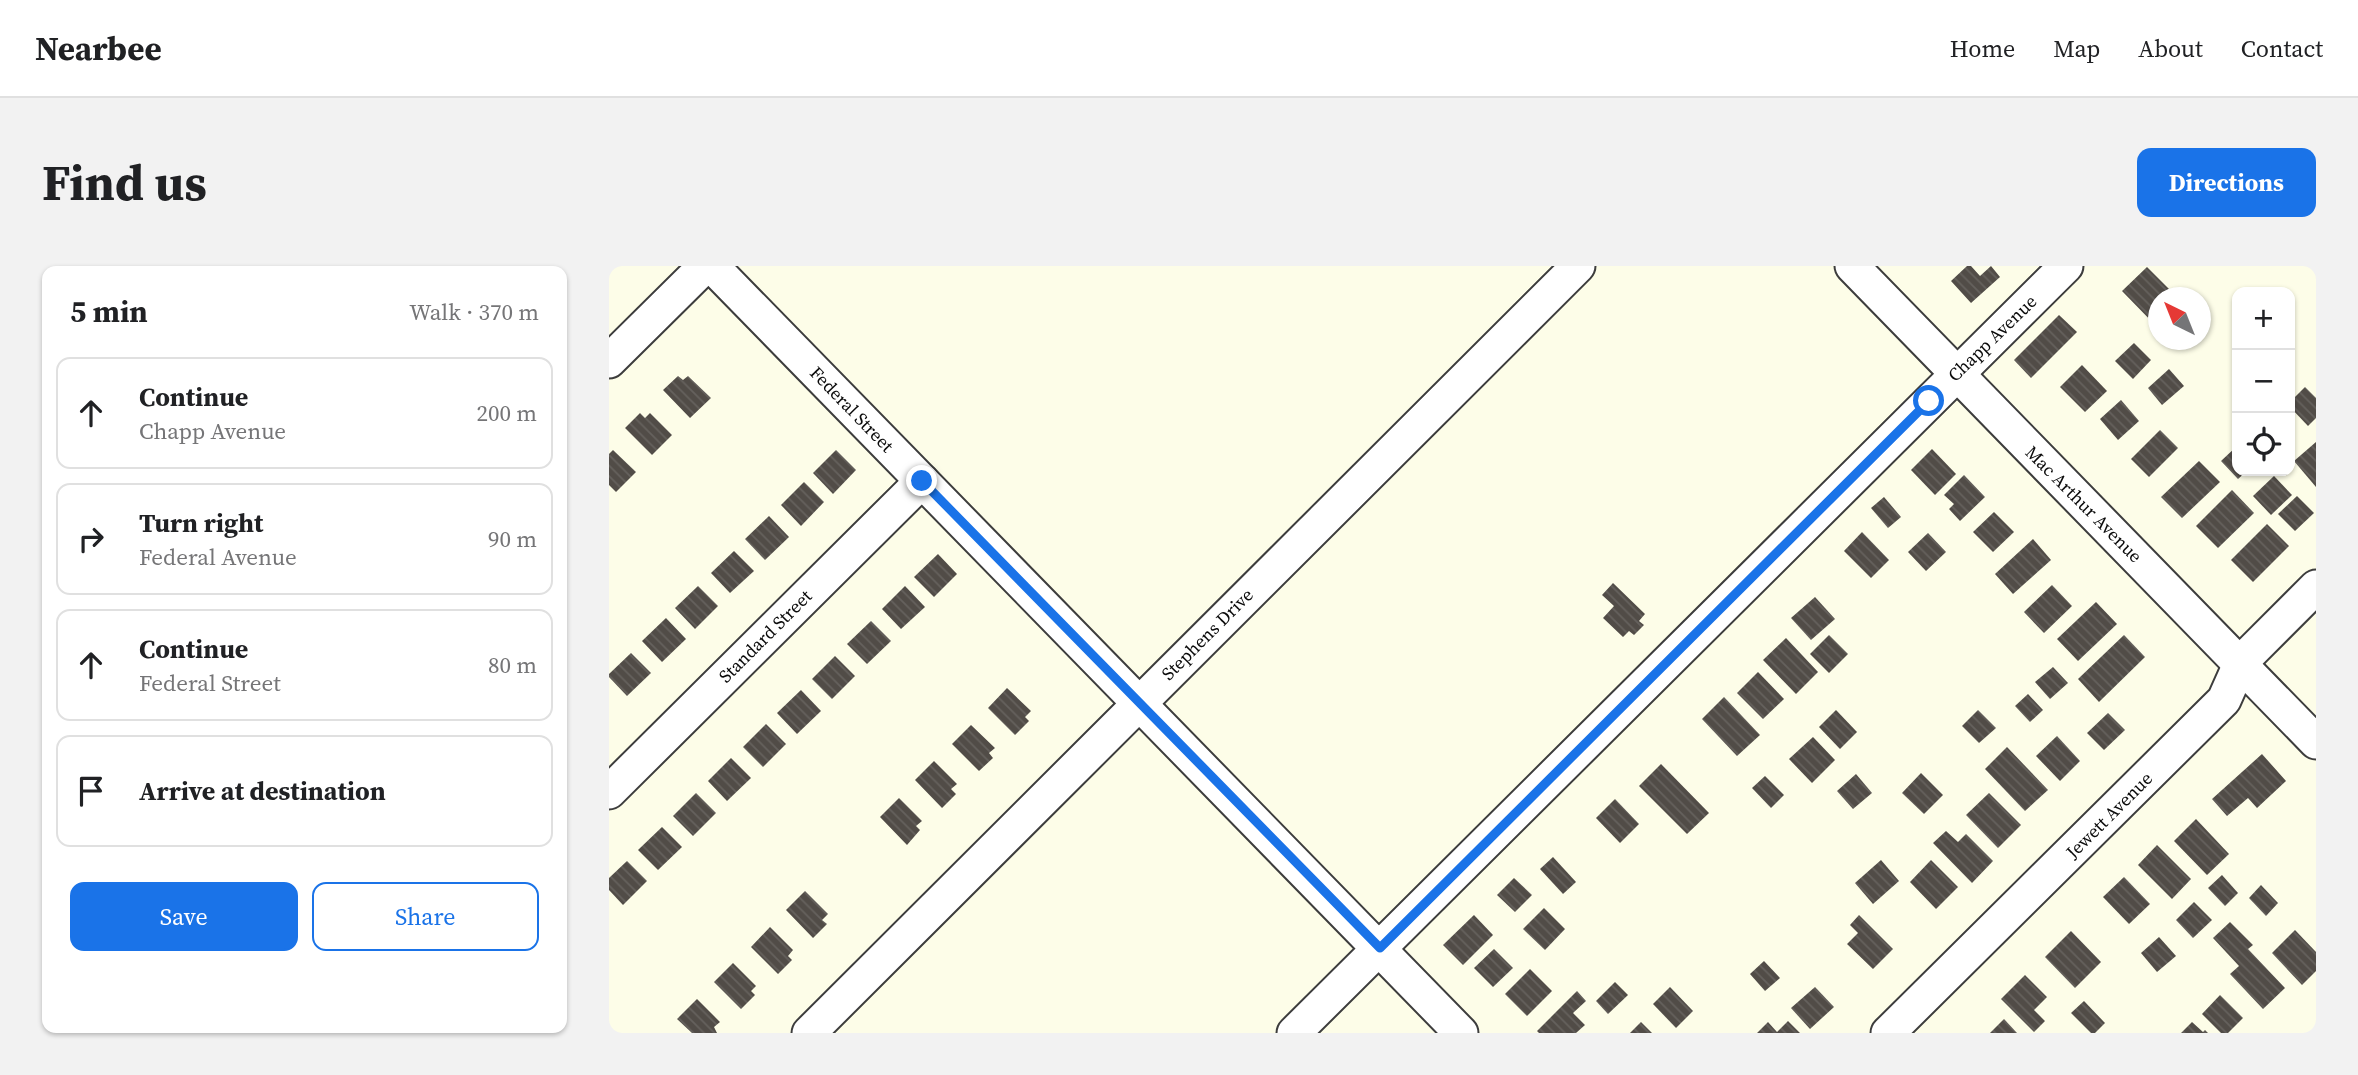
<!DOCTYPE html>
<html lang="en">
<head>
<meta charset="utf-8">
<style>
  body { margin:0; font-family:"Source Serif 4",serif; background:#f2f2f2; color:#202124 }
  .controls { position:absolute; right:21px; top:21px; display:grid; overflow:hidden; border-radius:14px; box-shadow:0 2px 5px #0004 }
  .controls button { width:63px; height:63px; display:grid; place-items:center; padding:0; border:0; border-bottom:2px solid #e0e0e0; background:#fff; color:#202124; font:35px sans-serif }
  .compass { position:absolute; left:1539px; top:21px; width:63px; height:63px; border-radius:50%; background:#fff; box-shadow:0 2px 5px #0004; rotate:317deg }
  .stop { position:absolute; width:21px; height:21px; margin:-16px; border:5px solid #1a73e8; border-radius:50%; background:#fff }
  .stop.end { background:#1a73e8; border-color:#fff; box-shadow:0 2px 7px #0008 }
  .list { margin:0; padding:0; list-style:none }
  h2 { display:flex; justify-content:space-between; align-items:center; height:91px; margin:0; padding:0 28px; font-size:30px }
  h2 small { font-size:23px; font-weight:400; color:#757577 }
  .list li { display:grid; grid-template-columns:46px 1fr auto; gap:21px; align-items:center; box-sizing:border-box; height:112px; margin:0 14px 14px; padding:0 14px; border:2px solid #e0e0e0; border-radius:14px }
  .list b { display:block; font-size:26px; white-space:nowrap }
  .list p { margin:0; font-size:23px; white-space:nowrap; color:#757577 }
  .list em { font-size:23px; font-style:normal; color:#757577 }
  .actions { display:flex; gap:14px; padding:21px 28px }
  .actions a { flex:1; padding:16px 0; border:2px solid #1a73e8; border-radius:14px; text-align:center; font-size:24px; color:#1a73e8 }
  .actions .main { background:#1a73e8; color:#fff }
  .icon { flex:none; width:38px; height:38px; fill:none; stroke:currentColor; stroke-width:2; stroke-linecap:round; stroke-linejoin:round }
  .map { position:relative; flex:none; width:1707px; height:767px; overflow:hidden; border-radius:14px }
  header { display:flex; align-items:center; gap:42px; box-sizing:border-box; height:98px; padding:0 35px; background:#fff; border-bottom:2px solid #e0e0e0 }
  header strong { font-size:33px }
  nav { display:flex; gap:38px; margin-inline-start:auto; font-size:24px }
  .intro { display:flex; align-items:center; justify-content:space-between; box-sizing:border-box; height:168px; padding:0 42px }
  h1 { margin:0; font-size:49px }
  .button { padding:18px 32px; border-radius:14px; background:#1a73e8; color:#fff; font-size:24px; font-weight:700 }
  main { display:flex; gap:42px; padding:0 42px }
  aside { flex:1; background:#fff; border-radius:14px; box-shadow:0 2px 5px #0004 }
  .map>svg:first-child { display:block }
</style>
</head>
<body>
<header>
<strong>Nearbee</strong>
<nav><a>Home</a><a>Map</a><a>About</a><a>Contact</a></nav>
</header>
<div class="intro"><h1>Find us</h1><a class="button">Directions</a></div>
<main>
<aside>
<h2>5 min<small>Walk · 370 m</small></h2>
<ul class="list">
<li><svg class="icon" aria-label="ahead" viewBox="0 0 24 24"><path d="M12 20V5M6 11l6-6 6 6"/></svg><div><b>Continue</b><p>Chapp Avenue</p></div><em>200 m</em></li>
<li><svg class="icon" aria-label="right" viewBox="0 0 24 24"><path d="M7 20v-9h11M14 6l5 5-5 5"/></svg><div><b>Turn right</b><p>Federal Avenue</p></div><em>90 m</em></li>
<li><svg class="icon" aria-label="ahead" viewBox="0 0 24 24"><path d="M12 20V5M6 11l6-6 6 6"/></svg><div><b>Continue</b><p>Federal Street</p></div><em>80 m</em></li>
<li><svg class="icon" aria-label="arrive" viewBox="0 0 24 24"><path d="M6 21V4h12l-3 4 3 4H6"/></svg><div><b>Arrive at destination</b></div></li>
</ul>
<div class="actions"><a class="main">Save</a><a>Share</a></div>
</aside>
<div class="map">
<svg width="1707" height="767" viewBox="0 0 1707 767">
  <defs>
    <pattern id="building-back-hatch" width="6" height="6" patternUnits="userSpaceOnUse" patternTransform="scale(1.75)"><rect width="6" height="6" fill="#514c47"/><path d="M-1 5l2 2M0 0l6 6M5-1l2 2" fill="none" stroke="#65615d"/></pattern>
  </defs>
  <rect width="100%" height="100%" fill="#fdfde8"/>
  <g fill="url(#building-back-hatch)">
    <polygon points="1358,0 1362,0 1371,10 1382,0 1391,11 1362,37 1342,15"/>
    <polygon points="1538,1 1560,23 1546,37 1549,40 1549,62 1513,25"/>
    <polygon points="1450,49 1468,66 1422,112 1405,94"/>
    <polygon points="1525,77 1542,94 1524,113 1506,95"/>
    <polygon points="1473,99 1498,125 1476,146 1451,121"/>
    <polygon points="1560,103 1575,120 1553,139 1539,122"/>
    <polygon points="69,110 74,114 79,110 102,132 81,152 54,124"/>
    <polygon points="1696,121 1707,132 1707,152 1699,160 1681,141 1681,136"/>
    <polygon points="1512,134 1530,155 1509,174 1491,153"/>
    <polygon points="31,147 36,152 41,147 63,169 43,189 16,162"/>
    <polygon points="1551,164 1569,182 1540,211 1522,193"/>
    <polygon points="1707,176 1707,221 1685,195"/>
    <polygon points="1628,180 1628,205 1638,205 1629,213 1612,195"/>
    <polygon points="1323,183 1347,208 1326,229 1302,204"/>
    <polygon points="4,184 27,206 7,226 0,219 0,188"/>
    <polygon points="227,184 247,204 224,228 204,207"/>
    <polygon points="1590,195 1611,216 1573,252 1552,231"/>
    <polygon points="1355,209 1376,231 1351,255 1340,243 1345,238 1335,229"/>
    <polygon points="1665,210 1683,229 1662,249 1644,230"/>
    <polygon points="195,216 215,236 192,260 172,239"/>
    <polygon points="1623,224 1645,247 1609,282 1587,260"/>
    <polygon points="1688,230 1705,247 1686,265 1669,248"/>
    <polygon points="1275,231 1292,251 1279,262 1262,242"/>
    <polygon points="1385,246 1405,266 1384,286 1364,266"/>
    <polygon points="160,250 180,271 156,294 136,273"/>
    <polygon points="1658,258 1680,280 1644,316 1622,294"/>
    <polygon points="1253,266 1280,294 1262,312 1235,285"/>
    <polygon points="1319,267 1337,286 1317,305 1299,286"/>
    <polygon points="1424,273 1442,294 1404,328 1386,308"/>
    <polygon points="125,285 145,305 121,327 102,307"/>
    <polygon points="329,288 348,308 325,331 305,311"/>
    <polygon points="1004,317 1036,348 1030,355 1035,359 1025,369 1020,365 1014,371 994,352 1005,340 993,329"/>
    <polygon points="1443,319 1463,340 1435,367 1415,346"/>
    <polygon points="89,320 109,340 86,363 66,342"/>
    <polygon points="296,320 316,341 292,363 273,343"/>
    <polygon points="1206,331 1226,353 1202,374 1182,352"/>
    <polygon points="1487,336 1508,358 1469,395 1448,373"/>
    <polygon points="57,352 77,373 53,396 33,375"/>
    <polygon points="262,355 282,375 258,398 238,378"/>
    <polygon points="1220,369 1239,388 1220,407 1201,388"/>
    <polygon points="1515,369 1536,391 1490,436 1469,413"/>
    <polygon points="1177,372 1209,406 1187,428 1154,394"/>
    <polygon points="22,387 42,407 18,430 0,411 0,408"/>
    <polygon points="226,390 246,410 223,433 203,413"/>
    <polygon points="1444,401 1459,417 1441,433 1426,416"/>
    <polygon points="1149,406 1175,433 1154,453 1128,427"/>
    <polygon points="398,422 422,445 416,451 420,455 406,469 379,442"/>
    <polygon points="192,424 212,445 188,468 168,447"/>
    <polygon points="1419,428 1434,444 1421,456 1406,440"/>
    <polygon points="1115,431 1151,469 1128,490 1093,453"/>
    <polygon points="1227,444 1248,466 1231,483 1210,461"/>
    <polygon points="1369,444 1387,462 1370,477 1353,460"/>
    <polygon points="1499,447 1516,464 1495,484 1478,467"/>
    <polygon points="157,458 177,478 154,501 134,481"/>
    <polygon points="362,459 386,482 380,487 384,492 370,505 343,478"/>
    <polygon points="1448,470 1471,495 1451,515 1427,490"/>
    <polygon points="1204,471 1226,494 1203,517 1180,493"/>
    <polygon points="1398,481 1439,524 1416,545 1376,503"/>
    <polygon points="1653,488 1677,515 1648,542 1639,532 1618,550 1603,533"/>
    <polygon points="122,492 142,512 118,535 99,515"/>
    <polygon points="325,495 348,518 342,523 347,528 333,542 306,514"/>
    <polygon points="1052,498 1100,547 1078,568 1030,520"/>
    <polygon points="1312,507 1334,529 1315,548 1293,527"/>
    <polygon points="1247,508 1263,527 1244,543 1228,525"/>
    <polygon points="1156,510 1175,529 1162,542 1143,522"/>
    <polygon points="87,527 107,547 84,570 64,550"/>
    <polygon points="1380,527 1412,559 1389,582 1357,549"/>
    <polygon points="290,532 313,555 307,560 311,564 298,579 271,551"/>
    <polygon points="1006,533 1030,558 1011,577 987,552"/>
    <polygon points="1587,553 1620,588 1598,609 1565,575"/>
    <polygon points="53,561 73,581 49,604 29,584"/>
    <polygon points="1337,565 1349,576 1357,568 1384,595 1363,617 1324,577"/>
    <polygon points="1548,579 1582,613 1563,633 1529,599"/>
    <polygon points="944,591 967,616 954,628 931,603"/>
    <polygon points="1272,594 1290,615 1264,638 1246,617"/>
    <polygon points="1322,594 1349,621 1327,643 1301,616"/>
    <polygon points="18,595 38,615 14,639 0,624 0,612"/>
    <polygon points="1613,609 1629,627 1616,640 1599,622"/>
    <polygon points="1515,611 1541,638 1520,658 1494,631"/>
    <polygon points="905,612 923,629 906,646 888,629"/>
    <polygon points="1652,619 1669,637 1657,650 1640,632"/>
    <polygon points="196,625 219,648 213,654 218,658 204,672 177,644"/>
    <polygon points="1585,636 1603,654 1584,672 1567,654"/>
    <polygon points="935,642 956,663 936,684 914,663"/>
    <polygon points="865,649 884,669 854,699 834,679"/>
    <polygon points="1250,649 1284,683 1264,703 1238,678 1249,667 1241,659"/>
    <polygon points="1621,656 1644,679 1639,683 1676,722 1654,743 1621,708 1630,700 1604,672"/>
    <polygon points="161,661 184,684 179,690 183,694 169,708 142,681"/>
    <polygon points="1686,664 1707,686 1707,705 1693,719 1663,687"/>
    <polygon points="1462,665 1492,696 1466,722 1436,691"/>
    <polygon points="1550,671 1567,690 1548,706 1532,687"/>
    <polygon points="885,683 904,702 884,721 865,702"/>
    <polygon points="1155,695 1171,712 1156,725 1141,708"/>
    <polygon points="124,697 147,720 142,725 146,729 132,743 105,716"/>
    <polygon points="921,703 943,725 918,750 896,728"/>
    <polygon points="1416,709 1438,731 1425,744 1436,755 1425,766 1392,733"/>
    <polygon points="1006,716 1019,729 999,748 987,735"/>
    <polygon points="1061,721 1084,745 1067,762 1044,738"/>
    <polygon points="1206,721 1225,741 1201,763 1182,742"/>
    <polygon points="968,725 977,735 964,747 976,759 967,767 930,767 928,765"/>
    <polygon points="1611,729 1634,752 1619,767 1612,767 1593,748"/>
    <polygon points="88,733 111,756 105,761 108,767 83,767 68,753"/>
    <polygon points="1475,735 1496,757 1486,767 1482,767 1462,747"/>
    <polygon points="1395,753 1408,767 1381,767"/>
    <polygon points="1179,755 1191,767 1148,767 1159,756 1168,766"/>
    <polygon points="1032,756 1043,767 1021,767"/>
    <polygon points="1583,756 1594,766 1596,764 1599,767 1572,767"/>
  </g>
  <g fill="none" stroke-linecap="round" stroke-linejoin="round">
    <g stroke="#3d3d3d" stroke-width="37">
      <g id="minor">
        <polyline points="103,0 852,767"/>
        <polyline points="1243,0 1707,476"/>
        <polyline points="0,95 96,0"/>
        <polyline points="0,526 313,215"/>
        <polyline points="200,767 969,0"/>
        <polyline points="685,767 1457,0"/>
        <polyline points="1279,767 1615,434 1632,396 1707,321"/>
      </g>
    </g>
    <use href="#minor" stroke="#fff" stroke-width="33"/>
  </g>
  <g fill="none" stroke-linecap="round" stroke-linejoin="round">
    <polyline stroke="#1a73e8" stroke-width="9" points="313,215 771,682 1320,135"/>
  </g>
  <g text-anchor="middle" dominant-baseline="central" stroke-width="7" stroke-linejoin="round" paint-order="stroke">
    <g font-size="18" fill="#0a0a0a" stroke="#fff">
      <text transform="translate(1383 72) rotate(-44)">Chapp Avenue</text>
      <text transform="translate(243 143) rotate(46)">Federal Street</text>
      <text transform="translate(1475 238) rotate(45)">Mac Arthur Avenue</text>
      <text transform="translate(598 368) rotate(-45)">Stephens Drive</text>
      <text transform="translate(156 370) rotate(-45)">Standard Street</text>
      <text transform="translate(1500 549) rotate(-45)">Jewett Avenue</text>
    </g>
  </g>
</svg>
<div class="controls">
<button>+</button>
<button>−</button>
<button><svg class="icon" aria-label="locate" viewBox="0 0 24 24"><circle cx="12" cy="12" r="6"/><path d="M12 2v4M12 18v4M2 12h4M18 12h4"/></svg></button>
</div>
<svg class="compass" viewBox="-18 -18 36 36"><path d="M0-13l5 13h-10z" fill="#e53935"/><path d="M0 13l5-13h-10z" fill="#757577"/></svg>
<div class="stop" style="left:1320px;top:135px"></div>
<div class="stop end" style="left:313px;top:215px"></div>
</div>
</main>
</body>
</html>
